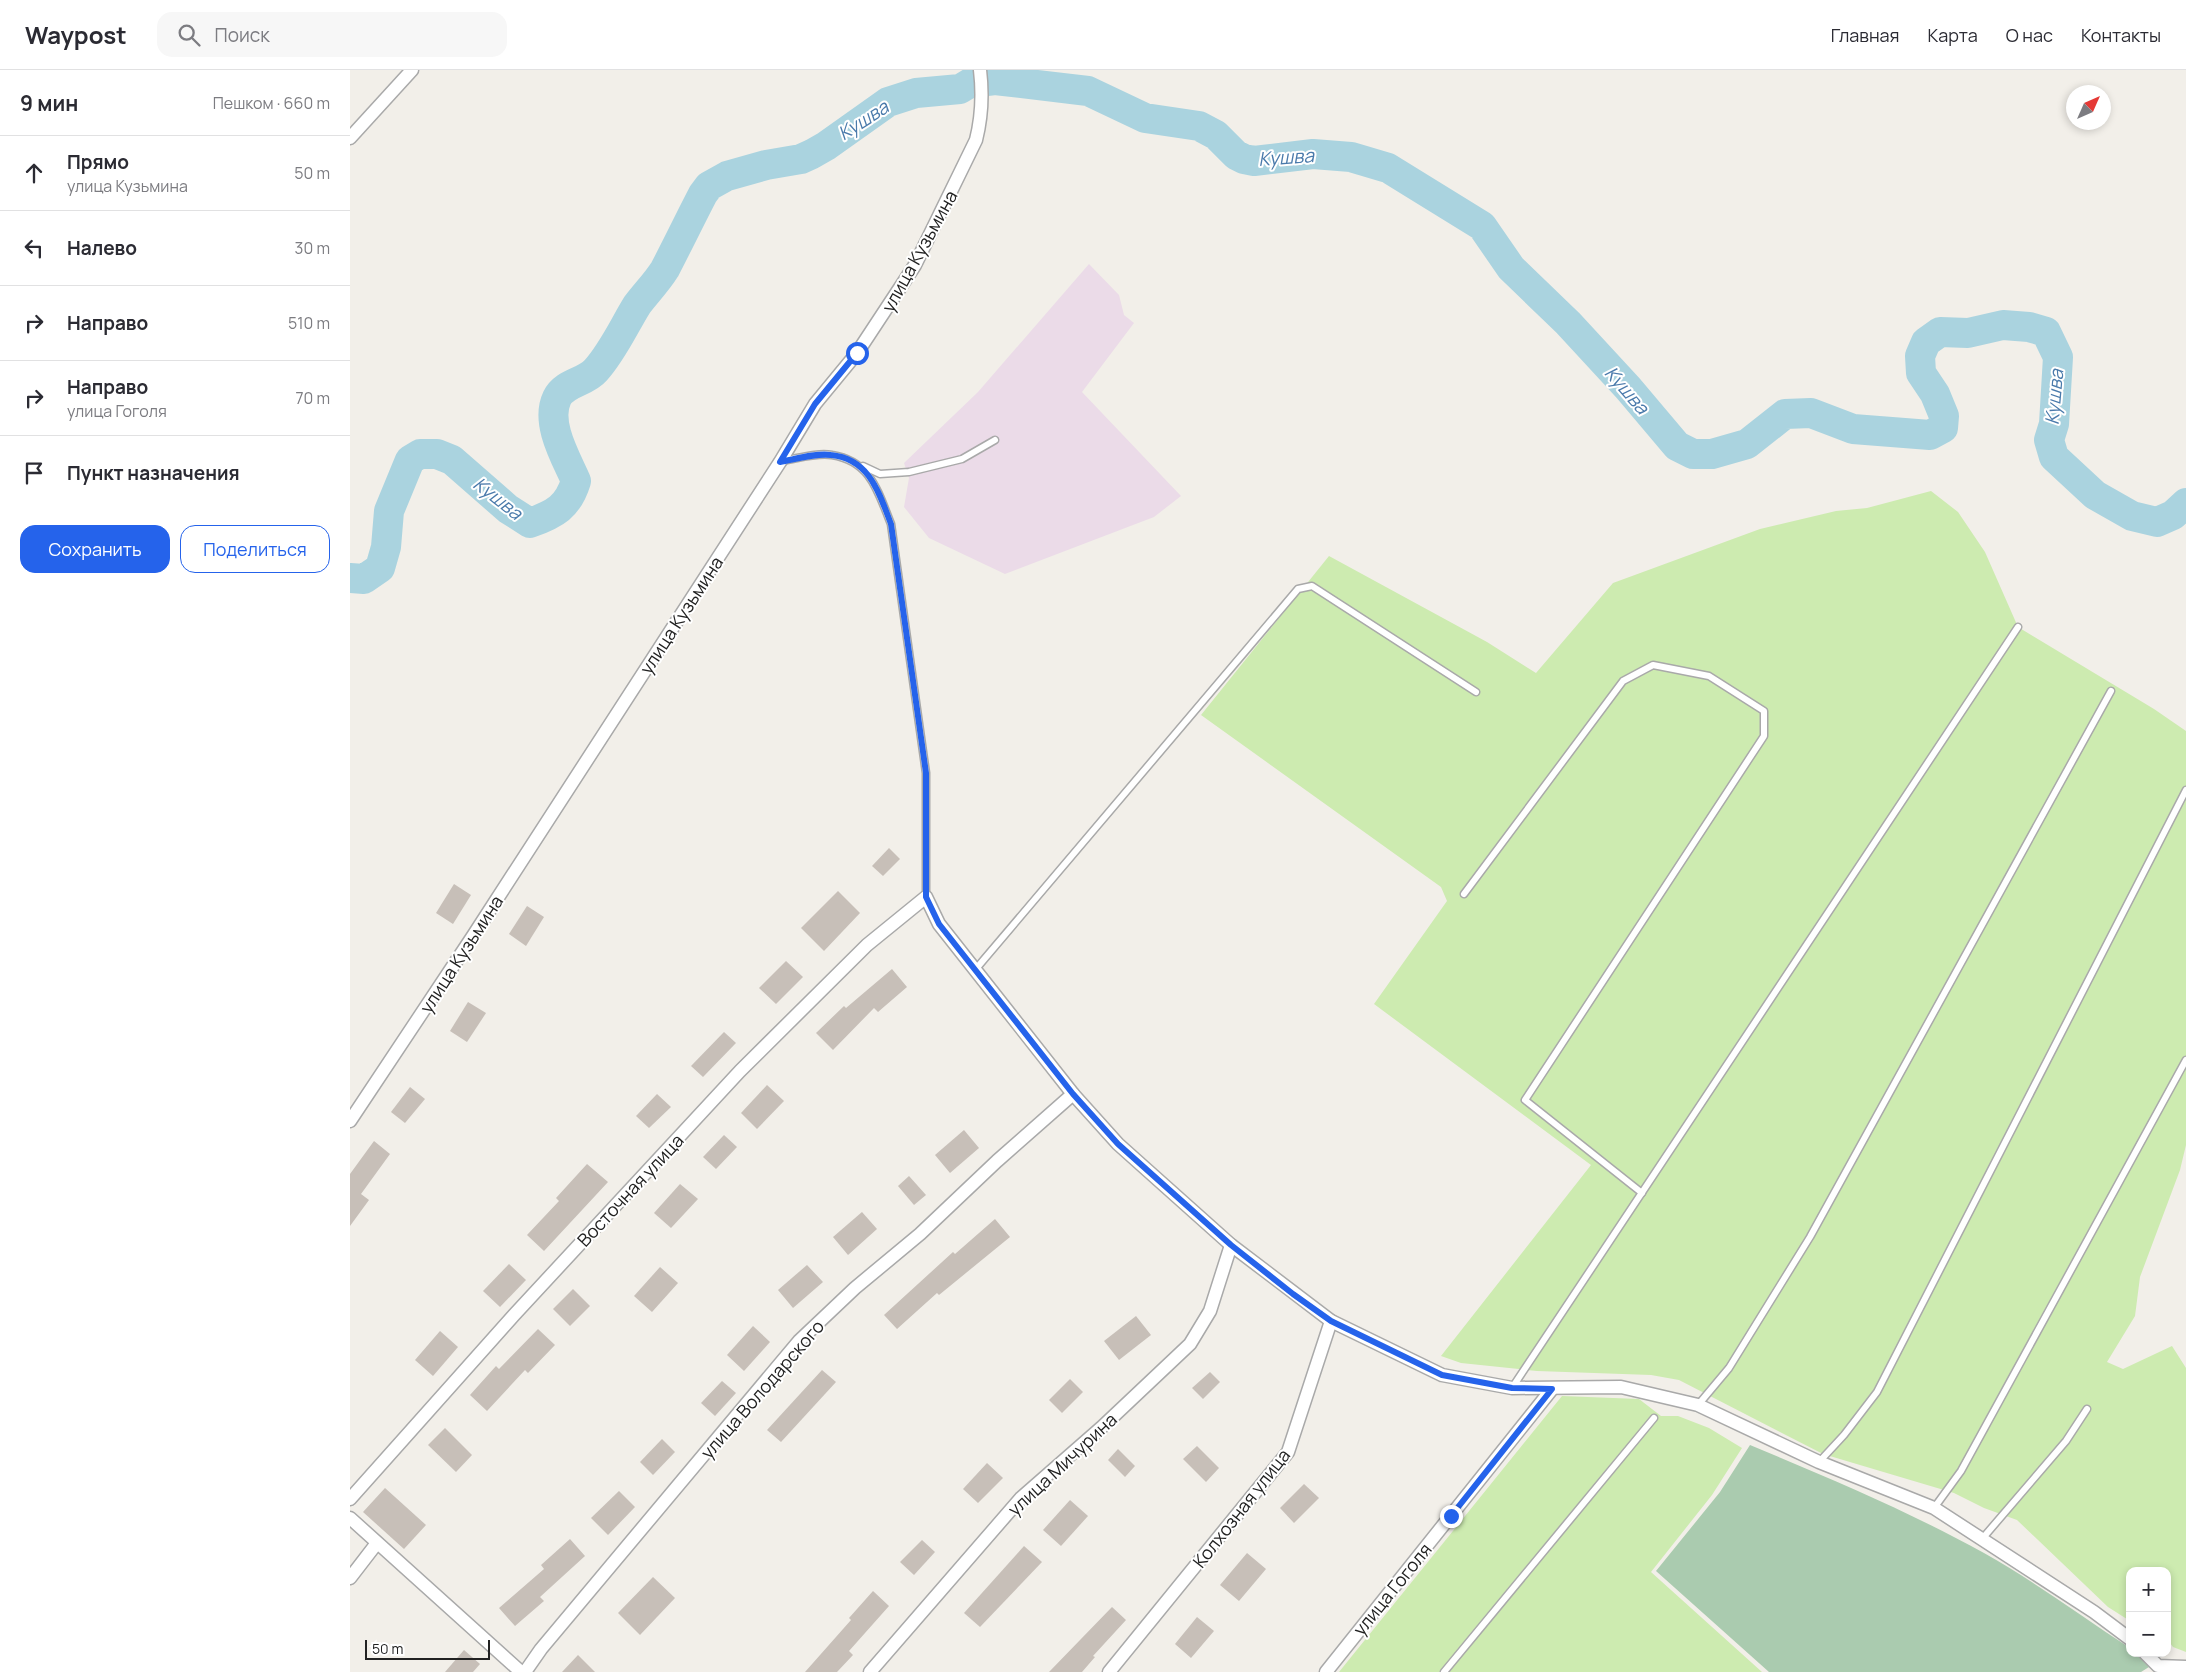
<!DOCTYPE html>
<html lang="ru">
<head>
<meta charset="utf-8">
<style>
  body { margin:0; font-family:Manrope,sans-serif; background:#f7f7f7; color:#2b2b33 }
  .controls { position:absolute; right:15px; bottom:15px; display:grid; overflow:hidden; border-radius:10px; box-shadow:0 2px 8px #0003 }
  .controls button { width:45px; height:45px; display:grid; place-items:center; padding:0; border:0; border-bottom:1px solid #e1e1e2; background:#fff; color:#2b2b33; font:25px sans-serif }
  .compass { position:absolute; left:1716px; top:15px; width:45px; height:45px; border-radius:50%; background:#fff; box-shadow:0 2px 8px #0003; rotate:45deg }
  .scale { position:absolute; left:15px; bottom:12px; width:125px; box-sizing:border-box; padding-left:5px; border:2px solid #222; border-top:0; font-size:14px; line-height:18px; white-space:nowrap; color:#222; -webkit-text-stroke:4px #fff; paint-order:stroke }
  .stop { position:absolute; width:15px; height:15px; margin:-11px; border:4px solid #2563eb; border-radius:50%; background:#fff }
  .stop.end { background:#2563eb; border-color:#fff; box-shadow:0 1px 5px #0008 }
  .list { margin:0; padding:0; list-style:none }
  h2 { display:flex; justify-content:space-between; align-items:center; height:65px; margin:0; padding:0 20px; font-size:21px }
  h2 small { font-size:16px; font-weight:400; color:#7c7c81 }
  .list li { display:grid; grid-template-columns:32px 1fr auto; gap:15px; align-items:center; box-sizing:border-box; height:75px; padding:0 20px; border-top:1px solid #e1e1e2 }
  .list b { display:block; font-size:19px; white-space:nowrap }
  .list p { margin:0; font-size:16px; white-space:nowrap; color:#7c7c81 }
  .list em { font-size:16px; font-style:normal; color:#7c7c81 }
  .actions { display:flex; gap:10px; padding:15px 20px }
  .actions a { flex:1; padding:11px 0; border:1px solid #2563eb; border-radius:15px; text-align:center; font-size:18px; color:#2563eb }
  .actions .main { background:#2563eb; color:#fff }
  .icon { flex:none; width:28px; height:28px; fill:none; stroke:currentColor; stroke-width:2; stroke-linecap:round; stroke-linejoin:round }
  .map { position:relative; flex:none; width:1836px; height:1602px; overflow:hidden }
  header { display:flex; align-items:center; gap:30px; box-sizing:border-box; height:70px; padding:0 25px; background:#fff; border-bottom:1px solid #e1e1e2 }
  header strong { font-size:24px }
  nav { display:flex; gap:28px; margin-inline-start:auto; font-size:18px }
  .search { width:350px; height:45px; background:#f7f7f7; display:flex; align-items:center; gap:12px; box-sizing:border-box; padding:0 18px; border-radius:15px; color:#7c7c81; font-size:19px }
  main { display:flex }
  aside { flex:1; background:#fff }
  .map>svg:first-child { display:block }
</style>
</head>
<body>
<header>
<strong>Waypost</strong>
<div class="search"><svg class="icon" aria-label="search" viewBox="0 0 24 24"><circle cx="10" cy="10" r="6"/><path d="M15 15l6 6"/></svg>Поиск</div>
<nav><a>Главная</a><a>Карта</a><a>О нас</a><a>Контакты</a></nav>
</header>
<main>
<aside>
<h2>9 мин<small>Пешком · 660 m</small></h2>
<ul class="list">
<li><svg class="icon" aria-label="ahead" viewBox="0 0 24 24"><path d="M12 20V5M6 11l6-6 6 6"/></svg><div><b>Прямо</b><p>улица Кузьмина</p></div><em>50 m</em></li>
<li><svg class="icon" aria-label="left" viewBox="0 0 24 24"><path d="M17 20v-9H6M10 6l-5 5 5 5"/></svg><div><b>Налево</b></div><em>30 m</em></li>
<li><svg class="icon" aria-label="right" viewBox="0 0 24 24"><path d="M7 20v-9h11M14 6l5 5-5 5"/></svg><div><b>Направо</b></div><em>510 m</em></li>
<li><svg class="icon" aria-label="right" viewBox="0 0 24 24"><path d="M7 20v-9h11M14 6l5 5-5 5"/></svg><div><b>Направо</b><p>улица Гоголя</p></div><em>70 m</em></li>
<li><svg class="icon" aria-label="arrive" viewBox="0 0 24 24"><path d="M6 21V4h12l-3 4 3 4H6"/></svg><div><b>Пункт назначения</b></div></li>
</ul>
<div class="actions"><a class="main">Сохранить</a><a>Поделиться</a></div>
</aside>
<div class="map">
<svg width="1836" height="1602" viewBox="0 0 1836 1602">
  <rect width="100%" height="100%" fill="#f2efe9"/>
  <polygon fill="#ebdbe8" points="739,194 769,225 774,245 784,253 732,322 831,426 804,447 655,504 579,468 554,437 559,408 554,393 628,322"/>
  <g fill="#cdebb0">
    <polygon points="1581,421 1608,442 1635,482 1668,557 1804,639 1836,661 1836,1075 1830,1100 1790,1207 1785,1246 1757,1292 1773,1299 1822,1276 1836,1298 1836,1582 1823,1577 1817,1569 1817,1501 1780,1501 1780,1551 1758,1537 1667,1450 1634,1438 1604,1423 1473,1384 1329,1310 1301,1305 1187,1301 1111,1293 1091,1286 1241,1095 1024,934 1097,831 1091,817 851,645 979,486 1137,572 1186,603 1263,513 1410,459 1486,441 1517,438"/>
    <polygon points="1212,1326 1289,1329 1311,1346 1328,1346 1359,1358 1392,1378 1362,1425 1301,1502 1412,1602 989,1602"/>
  </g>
  <path fill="#aacbaf" d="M1400,1375C1479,1408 1558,1441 1634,1483C1684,1511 1731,1546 1780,1578V1583H1785L1799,1597L1791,1602H1419L1306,1501L1370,1422Z"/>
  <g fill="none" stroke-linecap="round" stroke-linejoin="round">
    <path stroke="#aad3df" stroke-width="30" d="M0,508L14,509L30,498L36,477L39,441L60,390L70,384H87L102,390L158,439L180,453C205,444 218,437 226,411C216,388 195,353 207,328C215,312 235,313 246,300C263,281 274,256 287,235C296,223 307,212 315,199C328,174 340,149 353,124L359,116L377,106L416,95L451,89L462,84L476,76L538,32L566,23L610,19L620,13L645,10L738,21L795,48L849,56L866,65L886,85L894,89L904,91L963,84L1001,87L1038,98L1132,156L1161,198L1218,253L1278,318L1327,376L1343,384H1362L1397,374L1435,344L1461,343L1503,359L1580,365L1593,358L1594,346L1585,324L1571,303L1570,286L1576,272L1590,262L1618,263L1653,255L1679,257L1696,262L1708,287L1704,354L1699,370L1704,387L1745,425L1782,446L1807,452L1823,445L1836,433"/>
  </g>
  <g fill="#c7bfb8">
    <polygon points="539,778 550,789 533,806 522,796"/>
    <polygon points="104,814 121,825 103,854 86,843"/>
    <polygon points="488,821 510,843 474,881 451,858"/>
    <polygon points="177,836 194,847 176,876 159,864"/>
    <polygon points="436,891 453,907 426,934 409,918"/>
    <polygon points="542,899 557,917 528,942 524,938 483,980 466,963 494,936 496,938"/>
    <polygon points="118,932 136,943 117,972 100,961"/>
    <polygon points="374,962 386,973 353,1007 341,996"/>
    <polygon points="417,1015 434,1031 407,1059 391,1043"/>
    <polygon points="60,1017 75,1029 55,1053 41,1042"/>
    <polygon points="307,1024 321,1037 299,1058 286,1046"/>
    <polygon points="614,1060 629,1078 600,1103 585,1085"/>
    <polygon points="374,1065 387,1077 366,1099 353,1087"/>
    <polygon points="24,1071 40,1084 11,1124 19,1130 0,1156 0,1104"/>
    <polygon points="237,1094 258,1112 194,1181 177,1165 209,1131 206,1128"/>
    <polygon points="559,1106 576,1125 564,1135 548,1116"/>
    <polygon points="330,1114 348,1129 321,1158 304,1143"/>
    <polygon points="512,1142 527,1159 498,1185 483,1167"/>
    <polygon points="645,1149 660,1167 589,1225 587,1223 547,1259 534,1245 603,1182 605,1184"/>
    <polygon points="159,1194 176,1210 150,1237 133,1221"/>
    <polygon points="457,1195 473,1212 443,1238 428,1220"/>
    <polygon points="310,1197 328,1213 302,1242 284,1226"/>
    <polygon points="223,1219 240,1236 220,1256 203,1239"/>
    <polygon points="786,1246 801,1265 769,1290 754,1271"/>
    <polygon points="403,1256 420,1272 394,1301 377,1285"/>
    <polygon points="188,1259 205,1275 178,1303 175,1300 137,1341 120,1325 146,1296 149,1299"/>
    <polygon points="90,1261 108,1277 83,1306 65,1290"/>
    <polygon points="472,1300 486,1312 431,1372 417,1360"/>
    <polygon points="860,1302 870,1312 853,1329 842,1318"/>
    <polygon points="720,1309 733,1322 712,1343 699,1330"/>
    <polygon points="372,1311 386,1323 365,1346 351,1333"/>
    <polygon points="95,1358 122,1385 106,1402 78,1375"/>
    <polygon points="312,1369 325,1382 303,1405 290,1392"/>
    <polygon points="847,1376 869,1398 856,1412 833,1389"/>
    <polygon points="768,1379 785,1396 775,1407 758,1390"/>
    <polygon points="637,1393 653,1408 628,1433 613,1419"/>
    <polygon points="954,1414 969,1428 944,1453 930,1438"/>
    <polygon points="35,1418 76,1455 54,1479 13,1442"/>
    <polygon points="269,1421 285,1437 258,1465 241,1448"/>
    <polygon points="720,1430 738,1446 711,1476 693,1460"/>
    <polygon points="220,1469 235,1486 190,1527 194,1531 165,1556 149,1538 194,1499 191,1495"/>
    <polygon points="572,1470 585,1482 564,1505 550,1492"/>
    <polygon points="674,1476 692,1492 630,1557 614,1543"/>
    <polygon points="897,1483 916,1499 889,1531 870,1515"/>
    <polygon points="303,1507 325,1528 290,1565 268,1543"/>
    <polygon points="523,1521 539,1536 499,1581 503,1585 487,1602 455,1602 501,1550 499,1548"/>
    <polygon points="762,1537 776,1550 743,1586 745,1587 732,1602 699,1602"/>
    <polygon points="847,1547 864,1561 841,1588 825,1574"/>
    <polygon points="114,1580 130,1594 123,1602 95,1602"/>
    <polygon points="228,1585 245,1602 212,1602"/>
  </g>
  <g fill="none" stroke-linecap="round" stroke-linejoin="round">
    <g stroke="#a9a9a9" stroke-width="9">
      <g id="service">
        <path d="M431,391C446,389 467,382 482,385C521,391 528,422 541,454L576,703V827"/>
        <polyline points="513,396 530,404 559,402 612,389 645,370"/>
        <polyline points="1114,824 1273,611 1303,595 1359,606 1414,641 1414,666 1175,1030 1292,1123"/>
        <polyline points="625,900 948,519 962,516 1126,622"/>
        <polyline points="1162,1318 1668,557"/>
        <polyline points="1348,1335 1379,1298 1460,1167 1761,621"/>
        <polyline points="1469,1392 1494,1365 1527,1322 1836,720"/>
        <polyline points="1584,1438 1611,1401 1836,990"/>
        <polyline points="1632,1469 1716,1371 1737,1339"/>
        <polyline points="1094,1602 1304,1348"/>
      </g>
    </g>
    <g stroke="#a9a9a9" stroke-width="15">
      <g id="minor">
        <polyline points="0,68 62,0"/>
        <path d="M0,1051L123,866L430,392L465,334L507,283L565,195L626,70C632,46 633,25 630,0"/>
        <polyline points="0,1429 164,1245 390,1001 517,875 576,827 589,854 723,1024 768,1074 881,1175 981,1251 1092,1305 1162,1318 1271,1317 1348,1335 1469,1392 1584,1438 1744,1542 1780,1569"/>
        <polyline points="0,1448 171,1602"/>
        <polyline points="0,1508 27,1473"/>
        <polyline points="1795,1583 1808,1596 1836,1597"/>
        <polyline points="175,1602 191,1579 449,1271 505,1218 570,1164 647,1091 723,1024"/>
        <polyline points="520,1602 671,1428 751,1358 840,1274 860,1241 881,1175"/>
        <polyline points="759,1602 938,1382 981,1251"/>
        <polyline points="976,1602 1202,1319"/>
      </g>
    </g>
    <use href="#service" stroke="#fff" stroke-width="6"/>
    <use href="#minor" stroke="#fff" stroke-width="12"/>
  </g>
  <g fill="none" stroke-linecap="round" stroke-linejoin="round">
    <path stroke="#2563eb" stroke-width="6" d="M507,283L465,334L430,392C446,389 465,383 481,385C520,389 529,423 541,454L576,703V827L589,854L723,1024L768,1074L881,1175L943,1224L981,1251L1092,1305L1162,1318L1202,1319L1101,1446"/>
  </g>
  <g text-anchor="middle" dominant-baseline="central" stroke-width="4" stroke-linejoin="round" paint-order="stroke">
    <g font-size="18" fill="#222" stroke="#fff">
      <text transform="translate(569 181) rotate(-61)">улица Кузьмина</text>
      <text transform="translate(331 545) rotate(-57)">улица Кузьмина</text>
      <text transform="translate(111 884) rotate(-57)">улица Кузьмина</text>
      <text transform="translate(280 1120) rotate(-47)">Восточная улица</text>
      <text transform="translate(412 1319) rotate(-49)">улица Володарского</text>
      <text transform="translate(712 1394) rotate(-43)">улица Мичурина</text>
      <text transform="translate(891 1438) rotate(-52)">Колхозная улица</text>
      <text transform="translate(1042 1519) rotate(-51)">улица Гоголя</text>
    </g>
    <g font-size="19" font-style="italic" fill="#4a7aab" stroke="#fff">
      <text transform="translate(513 50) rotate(-33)">Кушва</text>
      <text transform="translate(936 87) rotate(-4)">Кушва</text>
      <text transform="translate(1277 320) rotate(49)">Кушва</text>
      <text transform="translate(1704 327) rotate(-85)">Кушва</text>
      <text transform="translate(148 428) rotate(38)">Кушва</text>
    </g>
  </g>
</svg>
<div class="controls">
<button>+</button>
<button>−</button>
</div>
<svg class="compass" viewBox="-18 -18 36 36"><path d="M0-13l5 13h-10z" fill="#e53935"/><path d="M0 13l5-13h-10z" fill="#7c7c81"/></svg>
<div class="scale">50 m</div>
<div class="stop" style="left:507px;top:283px"></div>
<div class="stop end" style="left:1101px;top:1446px"></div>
</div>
</main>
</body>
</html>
